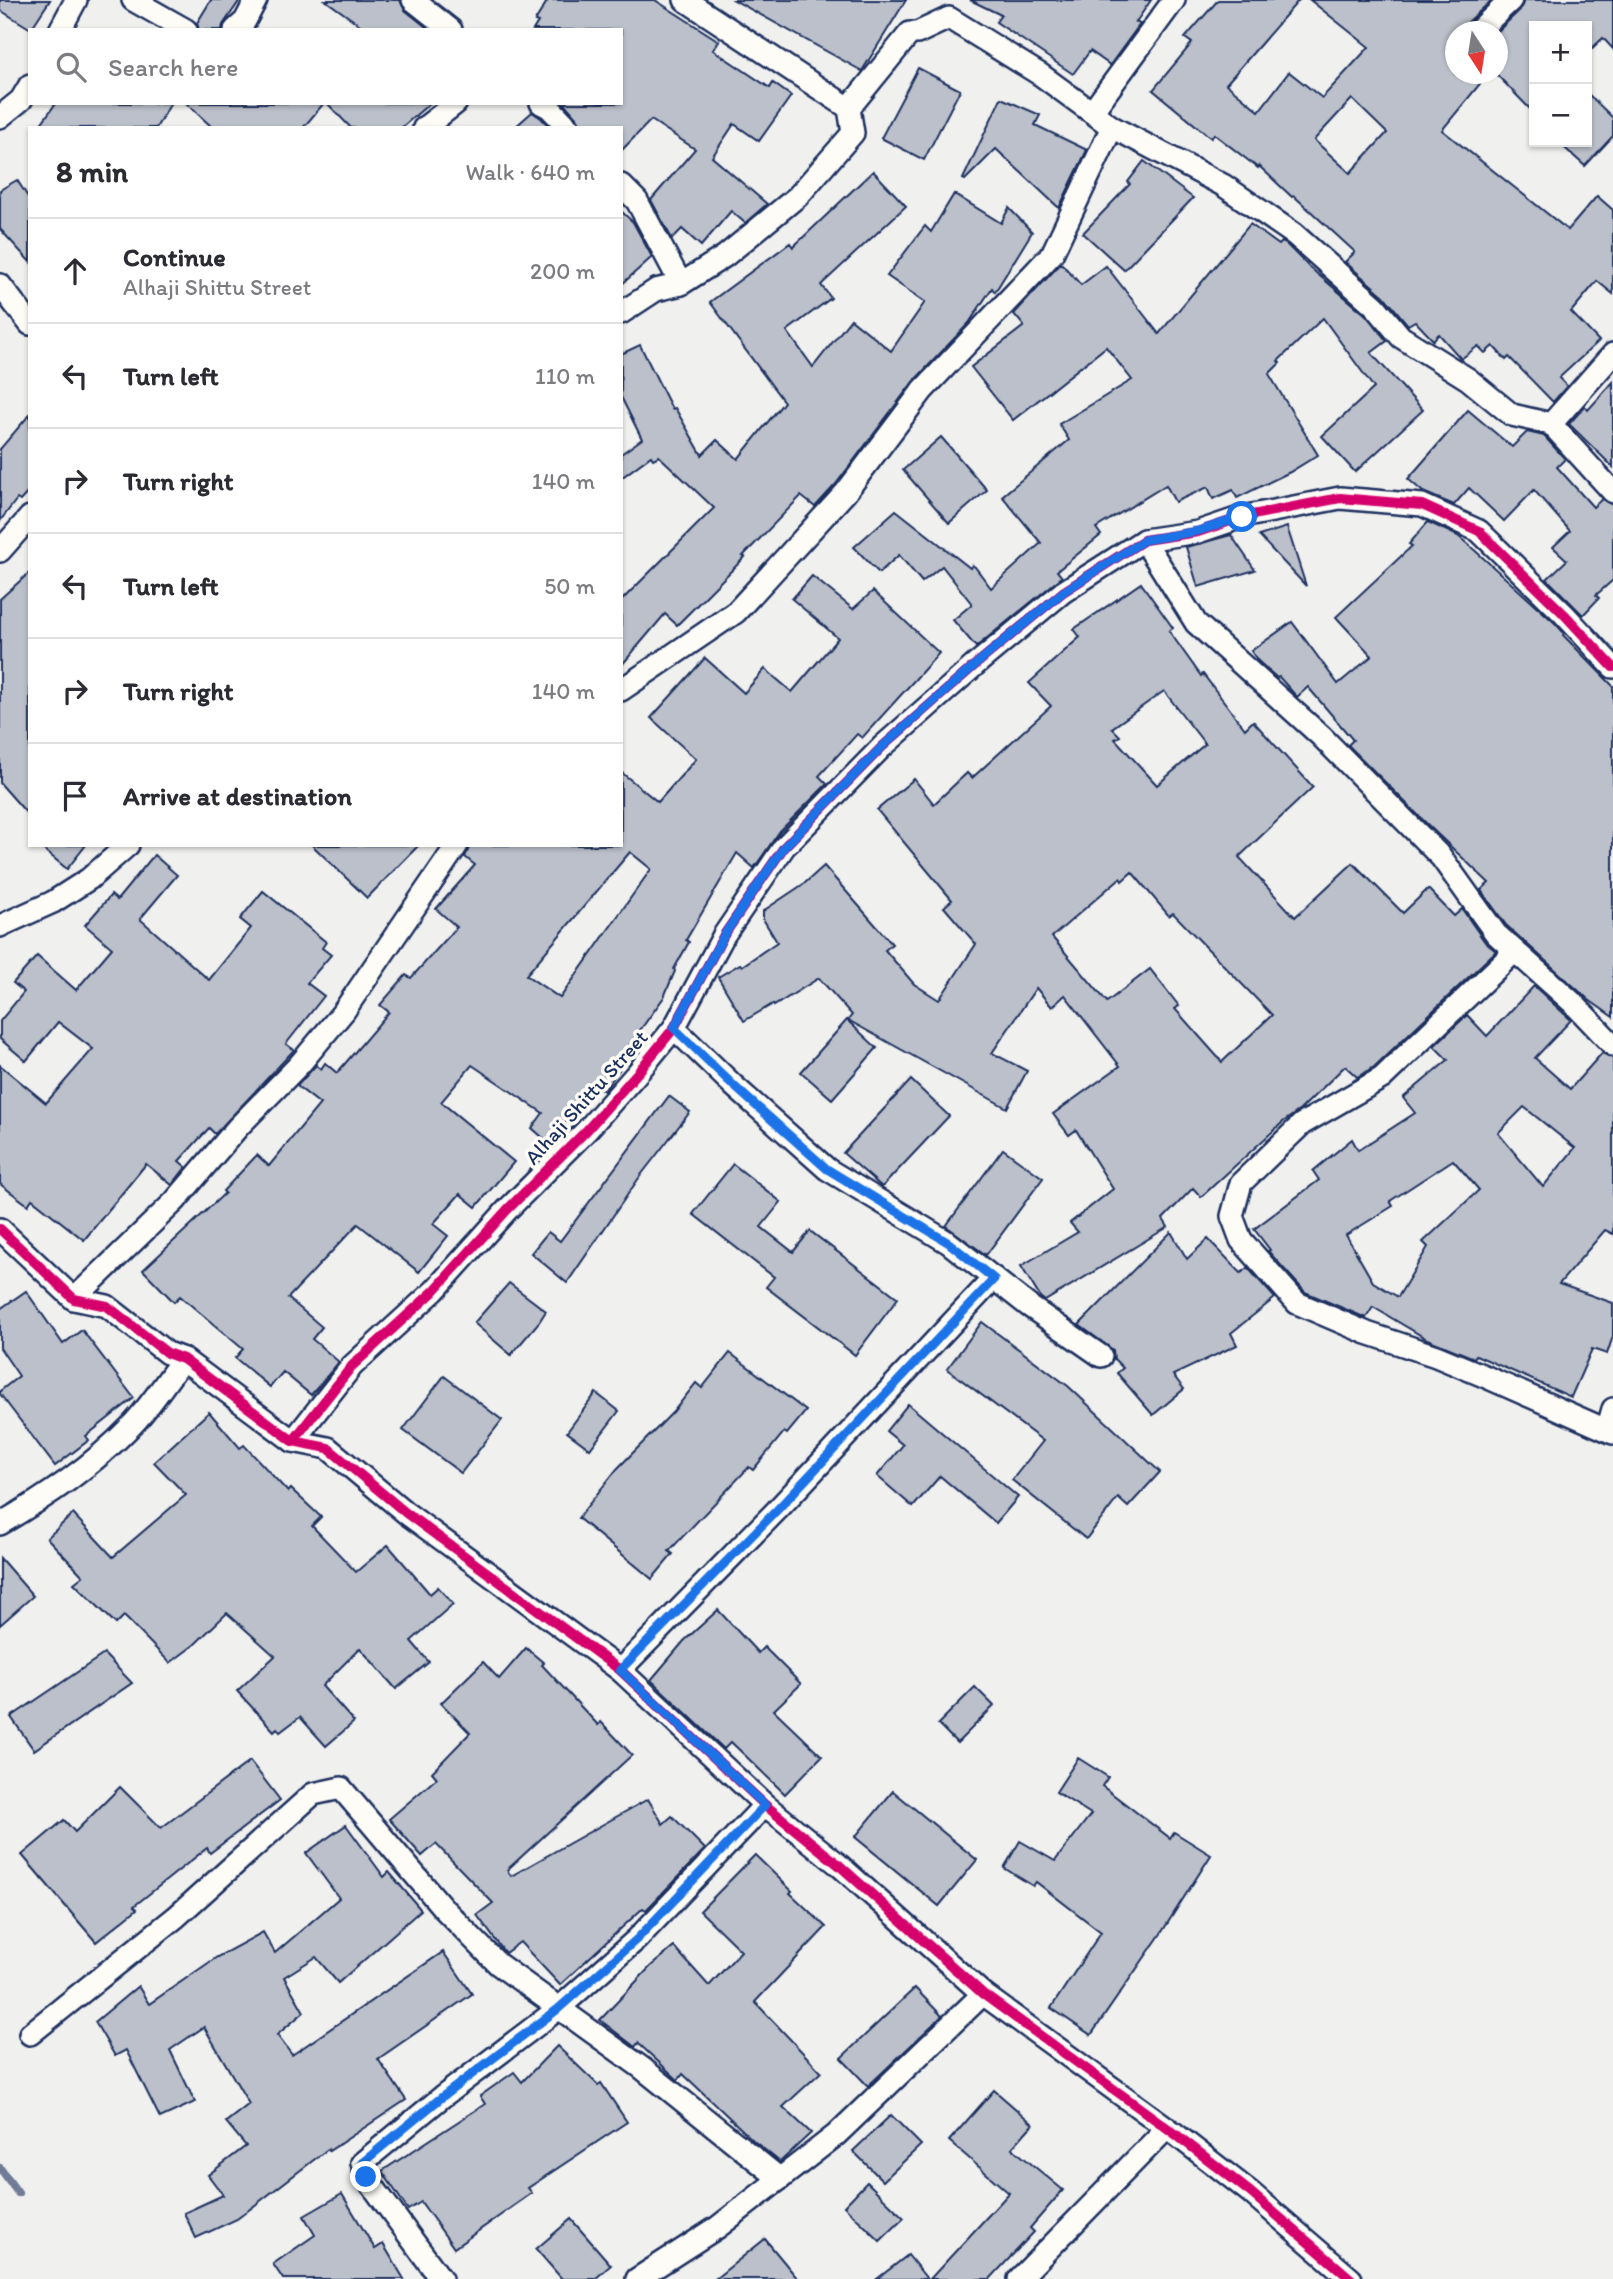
<!DOCTYPE html>
<html lang="en">
<head>
<meta charset="utf-8">
<style>
  body { margin:0; font-family:Itim,sans-serif; background:#f7f7f7; color:#2b2b33 }
  .controls { position:absolute; right:21px; top:21px; display:grid; overflow:hidden; border-radius:0px; box-shadow:0 2px 5px #0004 }
  .controls button { width:63px; height:63px; display:grid; place-items:center; padding:0; border:0; border-bottom:2px solid #e1e1e2; background:#fff; color:#2b2b33; font:35px sans-serif }
  .compass { position:absolute; left:1445px; top:21px; width:63px; height:63px; border-radius:50%; background:#fff; box-shadow:0 2px 5px #0004; rotate:168deg }
  .stop { position:absolute; width:21px; height:21px; margin:-16px; border:5px solid #1a73e8; border-radius:50%; background:#fff }
  .stop.end { background:#1a73e8; border-color:#fff; box-shadow:0 2px 7px #0008 }
  .list { margin:0; padding:0; list-style:none }
  h2 { display:flex; justify-content:space-between; align-items:center; height:91px; margin:0; padding:0 28px; font-size:30px }
  h2 small { font-size:23px; font-weight:400; color:#7c7c81 }
  .list li { display:grid; grid-template-columns:46px 1fr auto; gap:21px; align-items:center; box-sizing:border-box; height:105px; padding:0 28px; border-top:2px solid #e1e1e2 }
  .list b { display:block; font-size:26px; white-space:nowrap }
  .list p { margin:0; font-size:23px; white-space:nowrap; color:#7c7c81 }
  .list em { font-size:23px; font-style:normal; color:#7c7c81 }
  .icon { flex:none; width:38px; height:38px; fill:none; stroke:currentColor; stroke-width:2; stroke-linecap:round; stroke-linejoin:round }
  .map { position:relative; flex:none; width:1613px; height:2279px; overflow:hidden }
  .search { position:absolute; background:#fff; box-shadow:0 2px 5px #0004; left:28px; top:28px; width:595px; height:77px; display:flex; align-items:center; gap:18px; box-sizing:border-box; padding:0 24px; border-radius:0px; color:#7c7c81; font-size:26px }
  .panel { position:absolute; background:#fff; box-shadow:0 2px 5px #0004; left:28px; top:126px; width:595px; height:721px; border-radius:0px }
  .map>svg:first-child { display:block }
</style>
</head>
<body>
<div class="map">
<svg width="1613" height="2279" viewBox="0 0 1613 2279">
  <rect width="100%" height="100%" fill="#f0f0ee"/>
  <filter id="ink" filterUnits="userSpaceOnUse"><feTurbulence type="fractalNoise" baseFrequency=".0143" numOctaves="2"/><feDisplacementMap in="SourceGraphic" scale="14" xChannelSelector="R" yChannelSelector="G"/><feConvolveMatrix kernelMatrix="1 2 1 2 8 2 1 2 1" color-interpolation-filters="sRGB"/></filter>
  <g filter="url(#ink)">
    <g fill="none" stroke-linecap="round" stroke-linejoin="round">
      <polyline stroke="#6f7b97" stroke-width="8" points="0,2168 18,2193"/>
    </g>
    <g fill="#bbc0ca" stroke="#1b2f5e" stroke-width="2" fill-rule="evenodd">
      <polygon points="0,0 50,0 31,29 0,10"/>
      <polygon points="211,0 240,0 223,25 222,30 199,30 197,23"/>
      <polygon points="325,0 400,0 405,10 430,30 367,30"/>
      <polygon points="548,0 655,0 719,41 713,50 770,88 773,83 791,96 759,141 734,124 712,157 767,204 745,223 731,211 701,246 682,229 672,239 651,200 695,149 651,120 621,151 621,128 582,128 578,119 564,103 621,103 621,30 533,30 538,22 535,21"/>
      <polygon points="734,0 906,0 862,71"/>
      <polygon points="970,0 1151,0 1136,22 1140,24 1110,65 1090,51 1073,74 996,22 1001,15"/>
      <path d="M1218,0H1299L1226,84L1259,111L1289,72L1322,98L1369,47L1310,0H1492L1468,22L1464,32H1455V74H1488L1442,130L1568,230L1597,196L1613,210V294L1597,281L1571,312L1599,341L1559,378L1567,386L1553,402L1509,357L1506,360L1493,346L1485,353L1478,346L1461,359L1439,334L1433,340L1415,321L1408,325L1384,296L1345,262L1355,252L1294,196L1292,197L1259,166L1258,168L1214,134L1211,138L1153,90L1192,43L1185,38ZM1352,99L1387,133L1350,173L1314,140Z"/>
      <polygon points="1524,0 1613,0 1613,49 1603,38 1587,53 1587,26 1534,26 1534,113 1497,75 1497,32 1520,10"/>
      <polygon points="918,68 960,90 924,160 881,138"/>
      <polygon points="1587,93 1613,118 1613,136 1585,166 1558,142 1587,142"/>
      <polygon points="1001,98 1040,115 1035,125 1087,150 1059,208 996,149 965,180 963,179"/>
      <polygon points="56,103 171,103 156,128 38,128"/>
      <polygon points="186,103 324,103 303,128 213,128"/>
      <polygon points="327,103 430,103 401,128 351,128"/>
      <polygon points="532,112 541,118 551,128 514,128"/>
      <polygon points="1144,161 1193,198 1124,270 1083,233 1130,184 1128,182"/>
      <polygon points="873,171 906,206 821,285 831,298 787,331 813,367 851,319 891,351 925,302 887,276 925,226 931,232 954,194 1001,223 1009,208 1032,232 995,292 992,288 969,323 913,382 836,484 815,507 801,496 743,556 745,557 677,625 665,614 621,666 621,601 714,508 659,456 653,459 651,456 621,478 621,454 642,439 621,397 621,354 640,345 672,409 675,408 702,455 717,440 738,459 784,402 710,302 790,243 793,247"/>
      <polygon points="17,180 30,200 30,262 0,229 0,190"/>
      <polygon points="621,211 633,222 652,257 621,285"/>
      <polygon points="1250,224 1279,245 1282,242 1286,244 1308,266 1366,315 1387,341 1371,353 1423,410 1355,472 1322,436 1374,388 1323,318 1278,361 1280,363 1269,374 1318,455 1290,472 1237,498 1233,490 1213,499 1208,487 1175,502 1166,485 1096,528 1101,535 1057,571 1062,577 976,647 953,620 972,604 942,566 922,582 899,555 879,573 854,547 896,510 970,568 972,565 975,567 991,588 1041,543 1002,496 1069,440 1059,424 1132,380 1106,347 1013,420 971,367 1024,326 1014,314 1061,263 1081,285 1106,266 1159,334"/>
      <polygon points="1613,382 1613,467 1569,424 1585,406 1588,410"/>
      <polygon points="1468,410 1512,447 1527,432 1544,436 1565,459 1557,467 1593,507 1602,499 1613,505 1613,580 1596,595 1599,598 1583,615 1547,579 1567,560 1553,547 1570,531 1534,490 1504,521 1469,488 1454,505 1423,492 1408,479"/>
      <polygon points="30,414 30,490 20,501 17,499 0,521 0,449"/>
      <polygon points="941,437 987,490 949,523 903,470"/>
      <polygon points="1428,522 1458,536 1470,546 1555,623 1564,633 1563,635 1613,686 1613,1017 1589,1000 1506,925 1481,890 1489,883 1430,827 1348,745 1353,740 1308,687 1297,697 1279,677 1277,678 1258,661 1251,651 1292,622 1338,684 1372,656 1336,617 1412,546 1409,544"/>
      <polygon points="1287,527 1306,586 1259,536"/>
      <polygon points="1231,535 1255,570 1198,587 1186,547"/>
      <polygon points="30,572 30,817 0,783 0,599"/>
      <path d="M812,576L853,609L873,591L939,653L862,738L857,734L819,776L827,784L780,831L754,868L737,853L686,940L689,942L674,969L675,971L664,997L628,1047L633,1050L604,1091L593,1083L551,1145L532,1128L543,1113L472,1065L441,1102L514,1162L476,1207L460,1194L433,1224L448,1236L419,1272L358,1224L356,1226L288,1298L322,1327L312,1339L339,1362L311,1395L283,1372L270,1387L235,1358L243,1349L180,1296L174,1302L143,1270L225,1193L223,1191L257,1155L269,1166L320,1104L297,1086L316,1065L321,1069L325,1063L337,1073L389,1012L380,1005L406,975L411,978L457,927L436,909L475,865L465,857L470,845H621V772L658,802L696,759L651,718L705,658L744,693L765,669L792,692L838,638L792,599ZM630,852L651,869L560,998L526,975Z"/>
      <path d="M1141,583L1173,628L1169,631L1201,676L1203,674L1245,729L1253,721L1313,787L1239,857L1295,917L1353,863L1403,913L1428,889L1454,916L1462,909L1485,942L1496,951L1374,1067L1357,1077L1345,1066L1300,1110L1283,1122L1201,1197L1193,1188L1163,1219L1168,1227L1045,1301L1040,1297L1021,1266L1078,1232L1070,1223L1113,1189L1076,1130L1069,1135L1053,1114L1120,1066L1065,995L1052,1007L1036,988L992,1053L1027,1071L1007,1108L848,1020L852,1015L819,978L774,1006L773,1004L744,1021L718,977L740,964L742,966L777,942L763,919V911L805,883L824,866L892,944L885,950L914,984L939,1000L976,944L944,907L952,900L877,810L914,779L934,804L967,773L972,778L1051,706L1029,683L1080,637L1074,629ZM1164,691L1205,744L1157,785L1115,739L1120,736L1112,728ZM1132,872L1169,916L1173,913L1272,1015L1222,1062L1175,1009L1179,1006L1150,969L1107,1002L1052,937L1120,878L1122,881Z"/>
      <polygon points="38,845 86,845 67,869"/>
      <polygon points="312,845 419,845 367,898"/>
      <polygon points="154,855 177,875 140,919 209,980 251,928 240,919 263,891 326,942 322,948 331,955 307,983 324,996 286,1044 294,1050 215,1134 209,1128 179,1161 186,1167 172,1185 146,1164 84,1240 32,1199 28,1205 0,1184 0,1065 46,1103 93,1049 58,1022 26,1061 0,1039 0,1021 24,992 13,983 37,956 76,990 112,948 85,925 111,895 117,900"/>
      <path d="M1534,986L1571,1020L1535,1058L1570,1089L1602,1053L1613,1058V1234L1605,1230L1559,1284L1613,1303V1336L1607,1354L1592,1349L1571,1397L1476,1355L1474,1358L1427,1339L1373,1307L1366,1318L1305,1292L1268,1251L1270,1250L1254,1229L1319,1180L1313,1171L1352,1139L1358,1150L1415,1113L1403,1098L1448,1060L1434,1046L1467,1015L1487,1036ZM1524,1107L1575,1148L1543,1187L1498,1133ZM1453,1160L1479,1190L1423,1242L1428,1247L1398,1297L1373,1282L1346,1235L1393,1206L1390,1201Z"/>
      <polygon points="847,1020 877,1048 832,1099 801,1072"/>
      <polygon points="911,1080 949,1116 882,1187 843,1153"/>
      <polygon points="669,1096 690,1112 641,1175 567,1283 531,1253 548,1232 560,1241"/>
      <polygon points="1003,1149 1043,1178 986,1255 946,1226"/>
      <polygon points="733,1164 781,1202 761,1227 793,1252 810,1231 898,1298 855,1355 766,1287 774,1277 693,1214"/>
      <polygon points="1171,1232 1187,1259 1208,1239 1241,1273 1248,1268 1275,1298 1231,1333 1237,1345 1173,1375 1184,1389 1153,1415 1117,1373 1123,1368 1114,1359 1113,1350 1079,1325"/>
      <polygon points="509,1283 546,1311 539,1322 511,1355 474,1323"/>
      <polygon points="26,1291 63,1344 82,1330 134,1398 86,1436 89,1440 55,1466 0,1394 0,1391 19,1376 0,1348 0,1309"/>
      <polygon points="982,1322 1068,1386 1160,1472 1128,1507 1118,1498 1086,1539 1012,1480 1043,1441 947,1369"/>
      <polygon points="730,1353 806,1411 787,1434 784,1432 753,1470 749,1467 669,1551 673,1554 652,1579 578,1518 617,1469 673,1412 696,1383 702,1388"/>
      <polygon points="444,1376 502,1420 461,1473 403,1430"/>
      <polygon points="596,1393 619,1411 590,1449 567,1432"/>
      <polygon points="908,1404 1018,1497 996,1523 940,1476 913,1507 877,1476 903,1445 886,1431"/>
      <polygon points="209,1412 240,1448 244,1445 288,1492 291,1489 321,1517 312,1526 356,1572 388,1545 430,1594 438,1587 453,1604 411,1641 429,1662 396,1689 360,1648 322,1686 354,1722 326,1746 300,1717 280,1732 277,1728 274,1731 237,1691 275,1656 227,1613 194,1645 170,1663 124,1616 116,1624 74,1583 83,1576 47,1538 73,1514 113,1557 186,1495 154,1462"/>
      <polygon points="0,1558 33,1596 0,1625"/>
      <polygon points="718,1610 758,1653 764,1647 801,1684 774,1710 822,1756 785,1794 731,1742 724,1749 651,1680 684,1641"/>
      <polygon points="526,1648 544,1663 542,1665 598,1725 601,1722 632,1755 507,1870 511,1876 648,1799 663,1824 672,1816 705,1849 646,1910 643,1908 560,1985 520,1942 505,1953 477,1915 493,1903 436,1844 422,1856 389,1819 437,1778 432,1772 470,1733 441,1703 483,1662 499,1679"/>
      <polygon points="104,1654 132,1683 34,1750 11,1717"/>
      <polygon points="975,1687 994,1706 957,1743 938,1724"/>
      <polygon points="1078,1758 1108,1777 1102,1786 1170,1838 1174,1832 1211,1855 1160,1935 1091,2035 1051,2008 1101,1932 1036,1882 1033,1886 1004,1868 1020,1841 1055,1861 1091,1814 1056,1792"/>
      <polygon points="250,1761 280,1800 210,1853 207,1848 134,1906 137,1909 96,1942 22,1855 64,1820 75,1832 120,1787 161,1828"/>
      <polygon points="893,1791 977,1860 939,1906 855,1837"/>
      <polygon points="346,1825 384,1877 389,1872 421,1910 338,1983 316,1957 284,1977 304,2012 277,2035 292,2055 443,1952 472,1994 378,2059 406,2100 329,2151 328,2149 237,2219 196,2238 184,2213 223,2195 208,2175 246,2146 226,2122 249,2104 204,2027 170,2050 195,2102 160,2118 126,2050 115,2056 95,2022 138,1986 149,2004 217,1957 263,1932 275,1953 339,1898 306,1853"/>
      <polygon points="755,1855 792,1891 790,1893 826,1927 755,2002 821,2072 783,2107 811,2133 780,2162 755,2142 683,2074 678,2080 638,2043 635,2047 600,2020 651,1966 674,1947 709,1986 741,1951 700,1911"/>
      <polygon points="915,1988 942,2016 868,2086 841,2058"/>
      <polygon points="557,2046 598,2085 601,2083 627,2122 528,2188 532,2193 454,2248 421,2202 408,2210 382,2171 485,2104 480,2096 514,2072 522,2082"/>
      <polygon points="994,2090 1033,2124 1012,2148 1063,2190 1030,2228 1034,2232 990,2279 930,2279 1009,2193 949,2141"/>
      <polygon points="891,2115 921,2145 883,2181 853,2151"/>
      <polygon points="867,2182 904,2218 880,2241 844,2206"/>
      <polygon points="342,2194 375,2249 383,2244 404,2279 283,2279 273,2264 315,2235 304,2216"/>
      <polygon points="571,2219 611,2265 595,2279 562,2279 536,2249"/>
      <polygon points="765,2239 798,2279 715,2279"/>
      <polygon points="908,2255 927,2279 877,2279"/>
    </g>
    <g fill="none" stroke-linecap="round" stroke-linejoin="round">
      <g stroke="#1b2f5e" stroke-width="26">
        <g id="minor">
          <polyline points="133,0 186,30"/>
          <polyline points="413,0 451,30"/>
          <polyline points="685,0 849,108"/>
          <polyline points="60,30 76,0"/>
          <polyline points="235,30 245,21 256,0"/>
          <polyline points="1477,32 1511,0"/>
          <polyline points="541,103 549,107 569,128"/>
          <polyline points="1092,112 1174,0"/>
          <polyline points="0,117 21,100 30,85"/>
          <polyline points="424,128 456,103"/>
          <polyline points="621,185 637,201 681,284"/>
          <polyline points="0,285 30,324"/>
          <polyline points="621,313 656,290 681,284 725,256 798,196 853,133 849,108 910,33 917,33 949,18 1041,75 1112,127 1223,185 1294,234 1375,306 1401,337 1468,379 1512,415 1551,424 1613,492"/>
          <polyline points="1551,424 1613,354"/>
          <polyline points="1144,540 1196,623 1321,736 1441,857 1496,934 1573,1003 1613,1045"/>
          <polyline points="0,551 30,517"/>
          <polyline points="621,690 736,612 846,492 923,390 1052,254 1112,127"/>
          <polyline points="0,926 53,902 89,879 128,845"/>
          <polyline points="1514,952 1382,1078 1302,1124 1241,1183 1232,1216 1241,1240 1297,1303 1367,1333 1436,1356 1484,1376 1613,1433"/>
          <polyline points="674,1028 734,1086 827,1169 949,1243 1029,1306 1101,1356"/>
          <polyline points="0,1229 74,1299 107,1306 167,1353 183,1359 293,1441 328,1448 406,1513 620,1670 765,1805 839,1865 983,1994 1174,2133 1250,2192 1351,2279"/>
          <polyline points="74,1299 175,1201 238,1127 299,1065 344,1011 457,845"/>
          <polyline points="1607,1430 1613,1409"/>
          <polyline points="293,1441 352,1366 434,1291 507,1210 587,1130 639,1071 674,1028 724,935 784,847 882,747 975,665 1063,592 1144,540 1198,532 1242,517 1340,498 1422,505 1479,531 1564,614 1613,667"/>
          <path d="M0,1524C48,1496 91,1467 130,1427C150,1407 166,1381 183,1359"/>
          <polyline points="620,1670 777,1510 994,1278"/>
          <polyline points="30,2034 176,1917 313,1794 341,1788 444,1909 498,1964 642,2068 780,2179"/>
          <polyline points="441,2279 366,2177 362,2163 442,2097 558,2009 637,1939 765,1805"/>
          <polyline points="637,2279 718,2227 836,2135 983,1994"/>
          <polyline points="1019,2279 1167,2128"/>
        </g>
      </g>
      <use href="#minor" stroke="#fdfcf7" stroke-width="21"/>
      <g stroke="#fdfcf7" stroke-width="15">
        <g id="cycleway">
          <polyline points="0,1229 74,1299 107,1306 167,1353 183,1359 293,1441 328,1448 406,1513 620,1670 765,1805 839,1865 983,1994 1174,2133 1250,2192 1351,2279"/>
          <polyline points="293,1441 352,1366 434,1291 507,1210 587,1130 639,1071 674,1028 724,935 784,847 882,747 975,665 1063,592 1144,540 1198,532 1242,517 1340,498 1422,505 1479,531 1564,614 1613,667"/>
        </g>
      </g>
      <use href="#cycleway" stroke="#d6006c" stroke-width="10"/>
    </g>
  </g>
  <g fill="none" stroke-linecap="round" stroke-linejoin="round" filter="url(#ink)">
    <polyline stroke="#1a73e8" stroke-width="9" points="366,2177 362,2163 442,2097 558,2009 637,1939 765,1805 620,1670 777,1510 994,1279 949,1243 827,1169 734,1086 674,1028 724,935 784,847 882,747 975,665 1063,592 1144,540 1198,531 1242,517"/>
  </g>
  <g text-anchor="middle" dominant-baseline="central" stroke-width="7" stroke-linejoin="round" paint-order="stroke">
    <g font-size="21" fill="#1b2f5e" stroke="#fdfcf7">
      <text transform="translate(586 1097) rotate(-48)">Alhaji Shittu Street</text>
    </g>
  </g>
</svg>
<div class="controls">
<button>+</button>
<button>−</button>
</div>
<svg class="compass" viewBox="-18 -18 36 36"><path d="M0-13l5 13h-10z" fill="#e53935"/><path d="M0 13l5-13h-10z" fill="#7c7c81"/></svg>
<div class="stop" style="left:1242px;top:517px"></div>
<div class="stop end" style="left:366px;top:2177px"></div>
<div class="search"><svg class="icon" aria-label="search" viewBox="0 0 24 24"><circle cx="10" cy="10" r="6"/><path d="M15 15l6 6"/></svg>Search here</div>
<section class="panel">
<h2>8 min<small>Walk · 640 m</small></h2>
<ul class="list">
<li><svg class="icon" aria-label="ahead" viewBox="0 0 24 24"><path d="M12 20V5M6 11l6-6 6 6"/></svg><div><b>Continue</b><p>Alhaji Shittu Street</p></div><em>200 m</em></li>
<li><svg class="icon" aria-label="left" viewBox="0 0 24 24"><path d="M17 20v-9H6M10 6l-5 5 5 5"/></svg><div><b>Turn left</b></div><em>110 m</em></li>
<li><svg class="icon" aria-label="right" viewBox="0 0 24 24"><path d="M7 20v-9h11M14 6l5 5-5 5"/></svg><div><b>Turn right</b></div><em>140 m</em></li>
<li><svg class="icon" aria-label="left" viewBox="0 0 24 24"><path d="M17 20v-9H6M10 6l-5 5 5 5"/></svg><div><b>Turn left</b></div><em>50 m</em></li>
<li><svg class="icon" aria-label="right" viewBox="0 0 24 24"><path d="M7 20v-9h11M14 6l5 5-5 5"/></svg><div><b>Turn right</b></div><em>140 m</em></li>
<li><svg class="icon" aria-label="arrive" viewBox="0 0 24 24"><path d="M6 21V4h12l-3 4 3 4H6"/></svg><div><b>Arrive at destination</b></div></li>
</ul>
</section>
</div>
</body>
</html>
